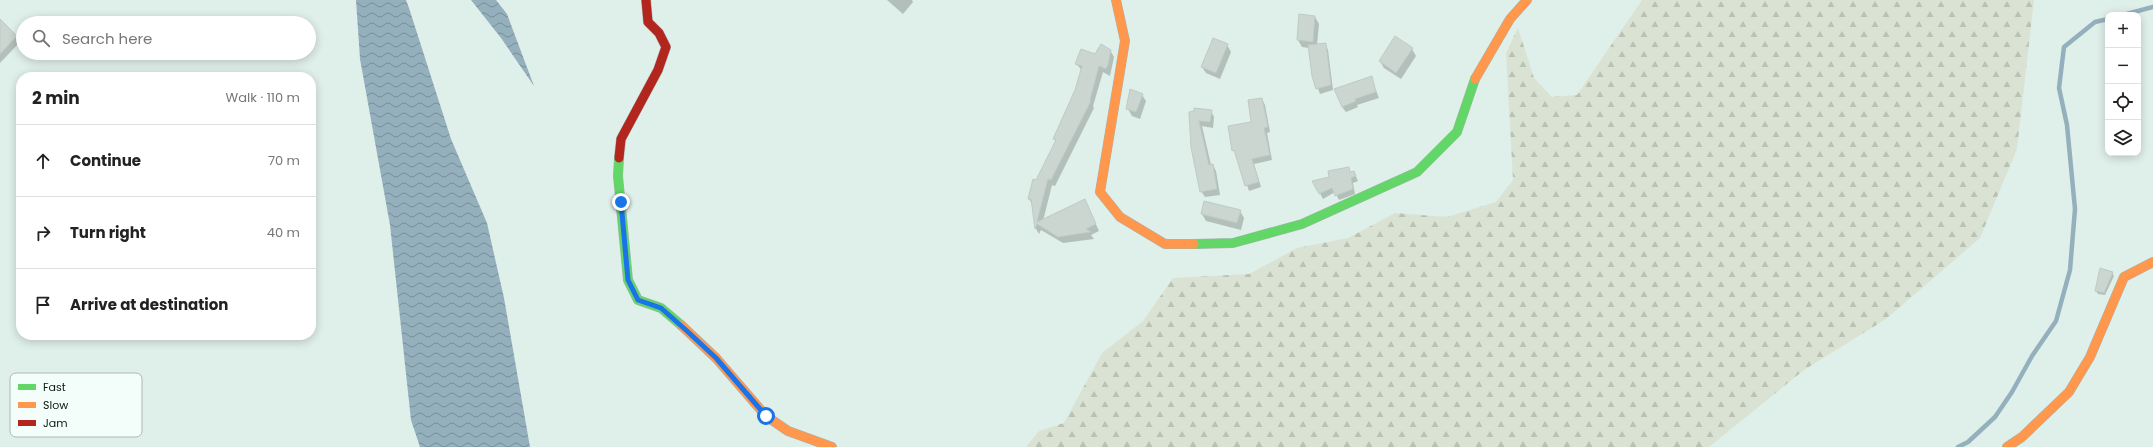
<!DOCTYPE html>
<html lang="en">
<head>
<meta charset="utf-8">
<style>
  body { margin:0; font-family:Poppins,sans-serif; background:#f6f6f6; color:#222 }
  .controls { position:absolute; right:12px; top:12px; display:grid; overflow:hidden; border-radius:8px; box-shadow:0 2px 10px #0003 }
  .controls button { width:36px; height:36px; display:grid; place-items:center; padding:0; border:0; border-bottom:1px solid #e0e0e0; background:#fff; color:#222; font:20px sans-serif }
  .stop { position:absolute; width:12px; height:12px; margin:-9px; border:3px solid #1a73e8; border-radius:50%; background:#fff }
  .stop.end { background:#1a73e8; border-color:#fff; box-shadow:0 1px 4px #0008 }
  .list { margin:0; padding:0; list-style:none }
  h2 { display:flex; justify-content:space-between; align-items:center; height:52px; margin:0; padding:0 16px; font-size:17px }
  h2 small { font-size:13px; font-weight:400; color:#767676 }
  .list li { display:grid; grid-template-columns:26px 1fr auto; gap:12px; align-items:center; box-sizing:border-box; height:72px; padding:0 16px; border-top:1px solid #e0e0e0 }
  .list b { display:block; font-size:15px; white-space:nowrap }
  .list em { font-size:13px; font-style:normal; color:#767676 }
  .icon { flex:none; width:22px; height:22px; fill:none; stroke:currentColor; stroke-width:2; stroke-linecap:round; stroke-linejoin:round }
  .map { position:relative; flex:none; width:2153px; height:447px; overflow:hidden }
  .search { position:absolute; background:#fff; box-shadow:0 2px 10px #0003; left:16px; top:16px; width:300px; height:44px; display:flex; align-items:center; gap:10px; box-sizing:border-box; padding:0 14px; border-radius:22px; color:#767676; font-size:15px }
  .panel { position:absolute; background:#fff; box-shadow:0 2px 10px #0003; left:16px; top:72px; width:300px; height:268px; border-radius:16px }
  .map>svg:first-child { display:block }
</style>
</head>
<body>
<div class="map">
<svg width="2153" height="447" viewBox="0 0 2153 447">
  <defs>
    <pattern id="forest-firs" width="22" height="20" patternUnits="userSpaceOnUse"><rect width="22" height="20" fill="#dae3d3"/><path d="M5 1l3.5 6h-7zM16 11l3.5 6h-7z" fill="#bac2b4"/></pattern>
    <pattern id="water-waves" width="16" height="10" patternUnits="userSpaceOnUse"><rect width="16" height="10" fill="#95b0bd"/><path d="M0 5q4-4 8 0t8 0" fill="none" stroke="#788e98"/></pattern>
  </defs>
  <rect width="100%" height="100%" fill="#dfefea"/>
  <polygon fill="url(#forest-firs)" points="1642,0 2034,0 2017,149 1980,238 1886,319 1804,370 1709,447 1026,447 1039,431 1064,423 1102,353 1143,321 1173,278 1249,274 1297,248 1348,238 1395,213 1447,217 1496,202 1513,180 1506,53 1518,28 1534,78 1552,97 1577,95"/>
  <g fill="url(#water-waves)">
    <polygon points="356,0 406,0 409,8 451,139 487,223 504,298 530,447 420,447 411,420 390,225 360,59"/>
    <polygon points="471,0 496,0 507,14 534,86 501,38"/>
  </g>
  <g fill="#0003">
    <polygon points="887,0 912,0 913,2 903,14"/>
    <polygon points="1315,17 1319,24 1317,45 1325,44 1328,50 1333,90 1320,94 1313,76 1309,48 1302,47 1298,40"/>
    <polygon points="0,19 20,42 0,63"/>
    <polygon points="1395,38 1412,49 1416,56 1401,79 1384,68 1380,61"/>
    <polygon points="1227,45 1231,52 1220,79 1206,73 1202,67"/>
    <polygon points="1110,50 1114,57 1110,76 1103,72 1093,106 1094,108 1055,186 1052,185 1043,221 1088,207 1099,231 1091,235 1094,239 1063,243 1041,230 1039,234 1036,229 1032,204 1029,199 1056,142 1055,139 1076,90 1082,71 1076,63"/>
    <polygon points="1371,78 1379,98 1357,105 1358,107 1346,112 1342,107"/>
    <polygon points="1142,95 1146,101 1140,119 1132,116 1128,109"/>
    <polygon points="1262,99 1265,105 1270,132 1267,133 1272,160 1254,164 1261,187 1249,191 1237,155 1233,150 1252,123"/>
    <polygon points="1211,111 1214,117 1213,128 1202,126 1211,165 1213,165 1216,171 1220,195 1205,197 1201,191 1190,113"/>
    <polygon points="1349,169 1351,173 1354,172 1358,181 1353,183 1355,194 1339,200 1335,192 1323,199 1314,182 1330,178"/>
    <polygon points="1240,211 1244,218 1241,230 1206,221 1202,214"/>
    <polygon points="2112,273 2114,276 2105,295 2098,294 2096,291"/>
  </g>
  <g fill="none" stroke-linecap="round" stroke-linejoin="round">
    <g stroke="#95b0bd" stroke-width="4.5">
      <polyline points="2123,15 2153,7"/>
      <polyline points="1958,447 1968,442 1995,417 2012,392 2032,356 2056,321 2070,270 2075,209 2067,125 2059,88 2064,47 2095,22 2108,19"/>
    </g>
  </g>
  <g fill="#cad6cf" stroke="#c0cac5">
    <polygon points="1299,14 1315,16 1313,42 1297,40"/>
    <polygon points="0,19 17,36 0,54"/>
    <polygon points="1395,36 1413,48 1396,73 1379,61"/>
    <polygon points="1213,38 1228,44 1216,73 1201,67"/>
    <polygon points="1326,43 1331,85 1316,89 1312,76 1308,45"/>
    <polygon points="1101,44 1111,50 1108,65 1106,69 1099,66 1090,100 1091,101 1051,180 1048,179 1037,222 1085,199 1096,224 1086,229 1091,232 1058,237 1037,224 1035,229 1031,199 1028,199 1033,179 1036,180 1056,140 1053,139 1075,90 1082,66 1075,64 1081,49 1095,54"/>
    <polygon points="1372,76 1376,92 1355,99 1356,101 1342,107 1334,89"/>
    <polygon points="1130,89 1143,94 1136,112 1126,109"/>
    <polygon points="1262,98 1268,127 1264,128 1270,155 1252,159 1259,182 1245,186 1234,150 1232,151 1228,126 1251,122 1248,100"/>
    <polygon points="1194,108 1212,110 1210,122 1199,121 1209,165 1213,164 1217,189 1200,192 1191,147 1189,112 1194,111"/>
    <polygon points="1349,167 1350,172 1354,171 1356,176 1351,178 1353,189 1335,196 1332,188 1319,194 1312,181 1329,177 1328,171"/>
    <polygon points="1204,201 1241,210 1237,223 1201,214"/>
    <polygon points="2100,268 2113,272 2104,293 2095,291"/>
  </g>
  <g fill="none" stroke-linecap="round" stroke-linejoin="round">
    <g stroke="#a7b4b0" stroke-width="10">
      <g id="fast">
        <polyline points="619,158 618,176 628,280 638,300 661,308 681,325"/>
        <polyline points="1194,244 1233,243 1302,224 1417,172 1457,132 1475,79"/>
      </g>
    </g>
    <g stroke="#a7b4b0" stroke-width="10">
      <g id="slow">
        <polyline points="1116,0 1125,41 1100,192 1120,217 1165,244 1194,244"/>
        <polyline points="1475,79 1510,19 1527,0"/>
        <polyline points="681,325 716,358 766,416 788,431 832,447"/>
        <polyline points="2007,447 2022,437 2069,392 2090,357 2124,277 2153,262"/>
      </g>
    </g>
    <g stroke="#a7b4b0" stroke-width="10">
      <polyline id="jam" points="619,158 621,139 658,70 666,47 659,33 648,22 646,0"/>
    </g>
    <use href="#fast" stroke="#63d668" stroke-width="9"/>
    <use href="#slow" stroke="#ff974d" stroke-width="9"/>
    <use href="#jam" stroke="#b3261e" stroke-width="9"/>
  </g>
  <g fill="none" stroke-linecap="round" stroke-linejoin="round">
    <polyline stroke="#1a73e8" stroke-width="5" points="621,202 628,280 638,300 661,308 687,331 716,358 766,416"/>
  </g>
  <rect x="10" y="373" width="132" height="64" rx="6" fill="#f3fefa" stroke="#aeb8b5" stroke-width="1"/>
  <rect x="18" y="384" width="18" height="6" fill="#63d668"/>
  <rect x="18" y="402" width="18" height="6" fill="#ff974d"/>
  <rect x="18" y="420" width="18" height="6" fill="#b3261e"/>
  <g font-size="11" fill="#0c1614">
    <text x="43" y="391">Fast</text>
    <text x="43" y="409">Slow</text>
    <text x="43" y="427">Jam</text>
  </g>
</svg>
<div class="controls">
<button>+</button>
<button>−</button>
<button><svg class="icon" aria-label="locate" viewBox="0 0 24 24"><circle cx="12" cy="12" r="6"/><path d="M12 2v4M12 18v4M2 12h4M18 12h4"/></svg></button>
<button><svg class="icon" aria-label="layers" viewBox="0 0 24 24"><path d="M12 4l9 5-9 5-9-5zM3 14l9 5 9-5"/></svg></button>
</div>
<div class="stop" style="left:766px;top:416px"></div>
<div class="stop end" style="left:621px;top:202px"></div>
<div class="search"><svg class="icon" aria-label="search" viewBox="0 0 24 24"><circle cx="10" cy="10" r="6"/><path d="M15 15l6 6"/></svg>Search here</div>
<section class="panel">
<h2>2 min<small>Walk · 110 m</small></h2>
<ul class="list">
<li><svg class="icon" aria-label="ahead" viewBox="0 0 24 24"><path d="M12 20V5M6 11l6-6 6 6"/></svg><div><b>Continue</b></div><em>70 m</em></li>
<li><svg class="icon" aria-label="right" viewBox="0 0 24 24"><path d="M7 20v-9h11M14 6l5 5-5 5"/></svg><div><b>Turn right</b></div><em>40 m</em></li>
<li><svg class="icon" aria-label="arrive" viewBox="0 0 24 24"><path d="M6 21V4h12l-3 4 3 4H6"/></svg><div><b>Arrive at destination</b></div></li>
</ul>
</section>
</div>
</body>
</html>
